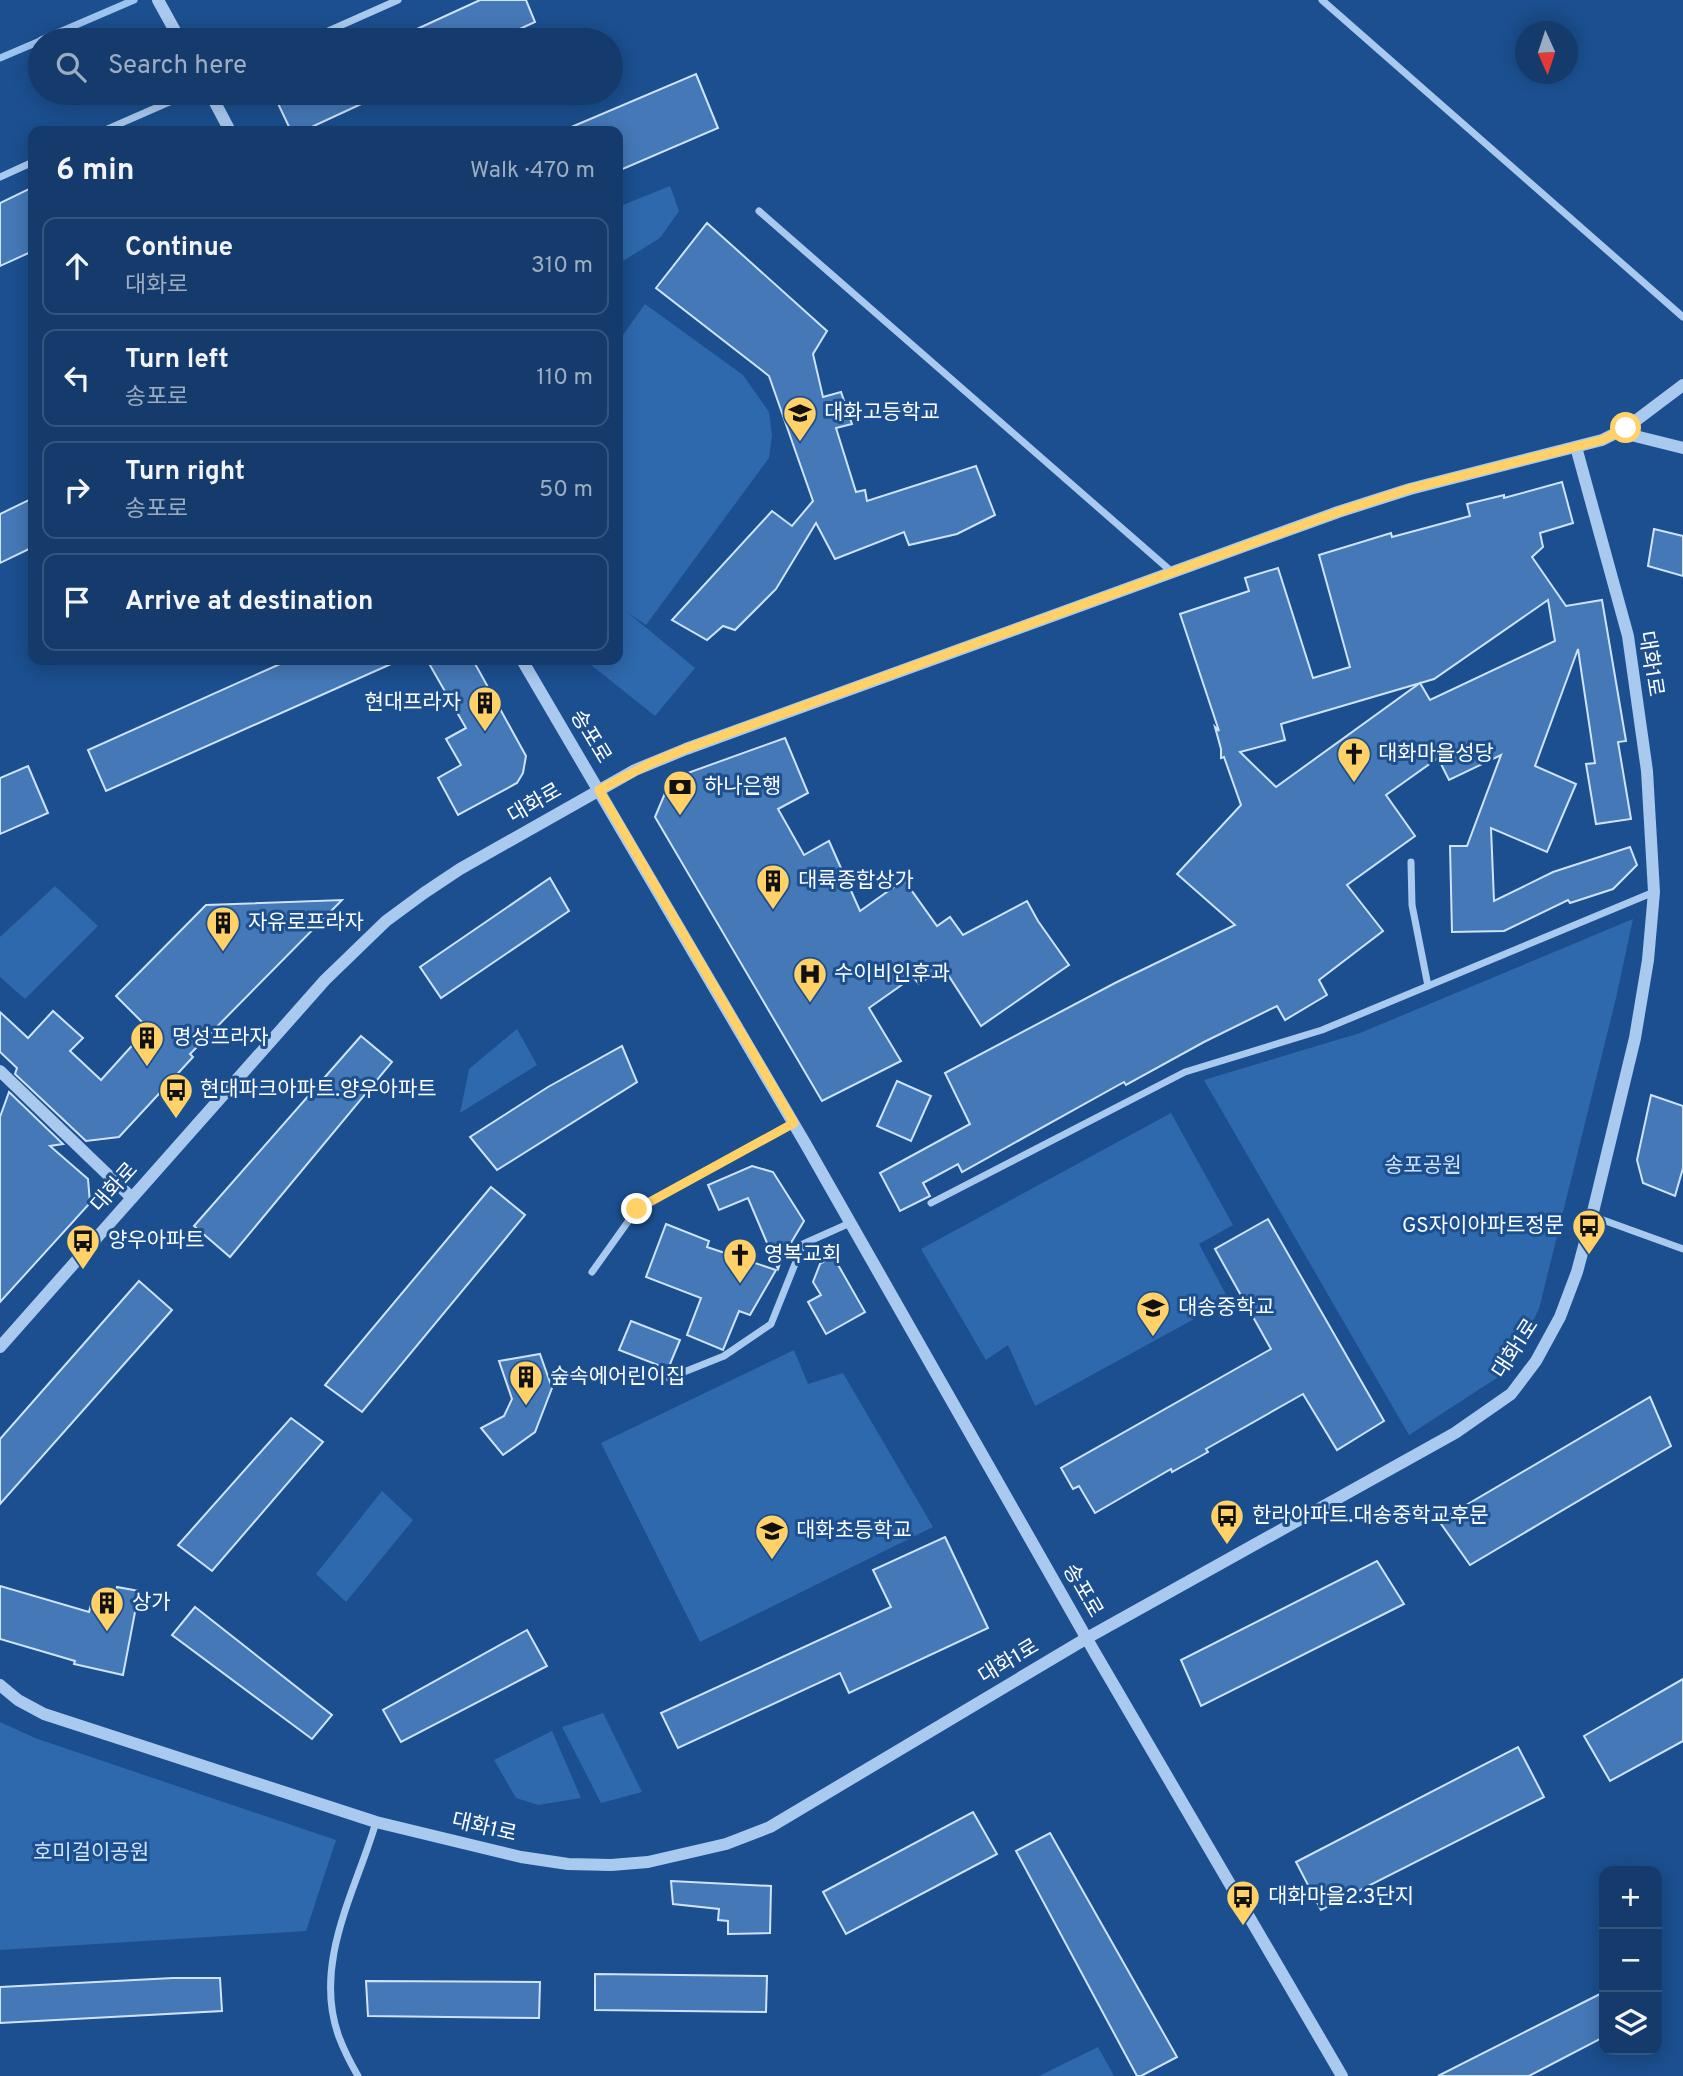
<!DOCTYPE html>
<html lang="en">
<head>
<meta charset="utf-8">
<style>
  body { margin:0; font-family:Overpass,"Noto Sans KR",sans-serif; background:#214673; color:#f1f3f6 }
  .controls { position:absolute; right:21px; bottom:21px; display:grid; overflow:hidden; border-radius:14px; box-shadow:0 4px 18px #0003 }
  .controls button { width:63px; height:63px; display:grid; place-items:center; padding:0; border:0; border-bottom:2px solid #33557e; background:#143b6b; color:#f1f3f6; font:35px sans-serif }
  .compass { position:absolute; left:1515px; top:21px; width:63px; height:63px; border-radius:50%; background:#143b6b; box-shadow:0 4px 18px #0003; rotate:177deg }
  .stop { position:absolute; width:21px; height:21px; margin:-16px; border:5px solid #ffd166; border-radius:50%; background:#fff }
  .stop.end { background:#ffd166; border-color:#fff; box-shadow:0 2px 7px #0008 }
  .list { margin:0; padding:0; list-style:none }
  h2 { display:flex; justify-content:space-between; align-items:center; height:91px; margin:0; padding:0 28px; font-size:30px }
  h2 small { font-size:23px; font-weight:400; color:#9dadc1 }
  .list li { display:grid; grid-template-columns:46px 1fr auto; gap:21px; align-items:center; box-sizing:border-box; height:98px; margin:0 14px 14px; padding:0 14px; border:2px solid #33557e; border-radius:14px }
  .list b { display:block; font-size:26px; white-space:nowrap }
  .list p { margin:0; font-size:23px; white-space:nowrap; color:#9dadc1 }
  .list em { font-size:23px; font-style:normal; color:#9dadc1 }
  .icon { flex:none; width:38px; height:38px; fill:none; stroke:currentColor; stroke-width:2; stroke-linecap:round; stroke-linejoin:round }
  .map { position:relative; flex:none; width:1683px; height:2076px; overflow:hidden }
  .search { position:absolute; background:#143b6b; box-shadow:0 4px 18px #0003; left:28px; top:28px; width:595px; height:77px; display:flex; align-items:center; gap:18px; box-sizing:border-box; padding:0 24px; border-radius:38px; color:#9dadc1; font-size:26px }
  .panel { position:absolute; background:#143b6b; box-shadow:0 4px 18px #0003; left:28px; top:126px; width:595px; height:539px; border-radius:14px }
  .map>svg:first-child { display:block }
</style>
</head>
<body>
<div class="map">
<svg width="1683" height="2076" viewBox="0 0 1683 2076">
  <rect width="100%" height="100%" fill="#1b4f8f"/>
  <g fill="#2e69ad">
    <polygon points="670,186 679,211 660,238 618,264 618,207"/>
    <polygon points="645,304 743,375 769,412 772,435 769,458 646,625 627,612 695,668 655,716 585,660 618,660 618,342"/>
    <polygon points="55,886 98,926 25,999 0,977 0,937"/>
    <polygon points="1633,919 1616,998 1539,1309 1506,1372 1409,1435 1204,1080 1360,1033"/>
    <polygon points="517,1029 537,1065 460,1113 469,1069"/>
    <polygon points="1171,1113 1233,1225 1199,1244 1229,1300 1035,1406 1008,1345 986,1360 921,1249"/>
    <polygon points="794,1350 808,1384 843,1373 933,1527 700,1642 601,1443"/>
    <polygon points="382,1491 413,1520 346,1602 316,1574"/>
    <polygon points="603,1713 642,1792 601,1803 562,1727"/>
    <polygon points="0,1722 35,1738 336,1840 306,1931 0,1950"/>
    <polygon points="552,1731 581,1798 538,1805 516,1798 494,1760"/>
    <polygon points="1098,2047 1114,2076 1039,2076"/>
  </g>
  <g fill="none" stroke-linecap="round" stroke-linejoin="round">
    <g stroke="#9cc4f0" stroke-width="7">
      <polyline points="41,40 134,0"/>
      <polyline points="0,58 40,41"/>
    </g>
  </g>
  <g fill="#4478b7" stroke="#cfe3fa" stroke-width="2" fill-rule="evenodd">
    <polygon points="480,0 526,0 535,22 496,40 393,40"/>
    <polygon points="696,74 718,128 618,171 618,131 562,131"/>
    <polygon points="273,93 385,93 303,131 291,131"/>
    <polygon points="33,187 33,251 0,266 0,203"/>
    <polygon points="707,223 827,331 813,354 823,397 841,392 852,424 836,428 856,492 865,490 867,501 976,466 995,515 957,534 909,545 904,532 835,559 816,523 776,589 735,630 723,626 707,640 672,620 772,511 792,526 813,501 769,376 656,288"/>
    <path d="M1562,482L1573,523L1540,533L1543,547L1532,557L1566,606L1602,600L1626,741L1618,742L1631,819L1596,824L1586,764L1595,763L1578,649L1535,766L1576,784L1547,852L1491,828L1494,901L1553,872L1630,847L1637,865L1613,889L1570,903L1568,900L1504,931L1452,932L1450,846H1467L1501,755L1449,780L1438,758L1386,795L1415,836L1347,885L1383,931L1319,980L1327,995L1285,1020L1277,1006L1204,1042L1126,1085L1124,1082L962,1172L958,1164L923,1183L930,1196L900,1211L880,1173L970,1124L945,1073L1115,983L1235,925L1177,874L1241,805L1224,757L1221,758V749L1215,727L1219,731L1180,614L1249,591L1245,578L1278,568L1313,678L1350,667L1319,555L1391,533L1392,537L1470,516L1467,504L1504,495V498ZM1548,600L1555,641L1430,700L1420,683L1276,787L1240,752L1285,740L1281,724L1434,679Z"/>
    <polygon points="33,498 33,547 0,563 0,514"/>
    <polygon points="1654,529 1683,536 1683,576 1648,566"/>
    <polygon points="289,660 400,660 106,791 88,750"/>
    <polygon points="427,660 473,660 526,756 523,773 517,783 458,815 438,778 461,765 446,739 466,728"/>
    <polygon points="785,738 808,793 778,809 804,855 829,841 860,911 904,880 937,926 950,917 963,935 1027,901 1038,921 1069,965 981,1026 943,967 919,984 913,977 869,1008 901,1061 822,1101 655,817 671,779"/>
    <polygon points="28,766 48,813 0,834 0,778"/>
    <polygon points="550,878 569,911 441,998 420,967"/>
    <polygon points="342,900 190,1054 193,1057 119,1137 86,1141 15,1074 17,1068 0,1052 0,1012 28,1038 53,1011 83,1038 70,1051 101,1080 148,1028 116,996 206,905"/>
    <polygon points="361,1036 392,1062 230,1257 194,1226"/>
    <polygon points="622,1046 637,1082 497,1170 470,1137 548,1087"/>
    <polygon points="897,1081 931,1096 911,1141 877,1126"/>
    <polygon points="9,1092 63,1144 50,1146 88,1179 90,1203 0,1302 0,1117"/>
    <polygon points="1651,1095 1683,1106 1683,1168 1675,1196 1643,1183 1637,1160"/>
    <polygon points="752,1166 773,1172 804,1221 782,1258 778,1269 748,1198 719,1210 708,1185"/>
    <polygon points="491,1187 525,1215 362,1412 325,1385"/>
    <polygon points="1268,1219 1384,1421 1337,1450 1303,1394 1206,1449 1208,1452 1172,1472 1171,1469 1095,1513 1079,1486 1073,1489 1061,1468 1271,1349 1215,1249"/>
    <polygon points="666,1224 709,1241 707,1247 776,1270 750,1315 739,1311 723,1350 687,1335 701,1298 646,1277"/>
    <polygon points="833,1256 865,1312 826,1334 808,1302 821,1295 813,1282 820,1264"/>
    <polygon points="139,1281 172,1310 0,1504 0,1439"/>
    <polygon points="631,1321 680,1340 668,1369 619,1350"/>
    <polygon points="540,1354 552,1388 535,1432 503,1455 481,1428 504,1416 512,1399 499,1361"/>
    <polygon points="1650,1397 1671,1446 1470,1565 1439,1521"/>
    <polygon points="291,1418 323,1442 212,1571 178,1545"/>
    <polygon points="945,1537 988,1628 849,1693 840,1673 678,1748 661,1713 891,1607 873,1570"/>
    <polygon points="1377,1561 1404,1604 1201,1706 1181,1660"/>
    <polygon points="0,1586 89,1612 93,1597 113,1602 117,1587 139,1591 123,1675 74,1664 75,1661 0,1639"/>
    <polygon points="195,1607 332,1715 312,1739 172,1635"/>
    <polygon points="527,1630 547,1666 401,1742 383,1710"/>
    <polygon points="1683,1679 1683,1741 1610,1781 1584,1736"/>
    <polygon points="1518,1747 1544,1797 1321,1910 1296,1862"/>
    <polygon points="973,1812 997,1854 846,1934 823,1892"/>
    <polygon points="1050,1833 1177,2057 1141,2076 1137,2076 1016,1851"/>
    <polygon points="671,1881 771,1886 770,1933 728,1934 728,1921 718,1920 719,1909 673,1904"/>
    <polygon points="595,1974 767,1976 766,2012 595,2010"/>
    <polygon points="173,1978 220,1978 222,2011 0,2023 0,1987"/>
    <polygon points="366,1981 540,1982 539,2018 368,2016"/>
    <polygon points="1604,1992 1604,2037 1529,2076 1438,2076"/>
  </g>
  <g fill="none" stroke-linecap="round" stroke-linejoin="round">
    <g stroke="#a9c9ee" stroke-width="7">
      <polyline points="1322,0 1683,317"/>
      <polyline points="308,40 398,0"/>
      <polyline points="103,131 190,93"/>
      <polyline points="0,177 33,162"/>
      <polyline points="759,211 1172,572"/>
      <polyline points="1411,862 1412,905 1428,986"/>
      <polyline points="931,1203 1185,1072 1322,1030 1654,892"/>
      <polyline points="1592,1216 1683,1249"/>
      <polyline points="592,1272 637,1209 794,1123"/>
      <polyline points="669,1378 724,1356 771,1324 803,1244 850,1223"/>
      <path d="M358,2076C351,2064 344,2050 339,2037C312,1963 356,1891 376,1822"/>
    </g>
    <g stroke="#a9c9ee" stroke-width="12">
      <polyline points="158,0 180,40"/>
      <polyline points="210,93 230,131"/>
      <polyline points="1619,432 1683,448"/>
      <polyline points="522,660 805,1143 1095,1653 1342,2076"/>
      <polyline points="0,1071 132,1198"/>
      <polyline points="0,1347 325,980 386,921 424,893 460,869 635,770 686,749 1338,512 1410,489 1602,440 1626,428 1683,385"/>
      <polyline points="0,1685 18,1700 44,1714 376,1822 521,1857 568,1864 611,1865 648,1862 726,1844 770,1827 1087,1638 1455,1433 1511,1394 1536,1361 1560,1317 1577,1272 1592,1216 1635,1038 1648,960 1654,892 1647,771 1628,636 1576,447"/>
    </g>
  </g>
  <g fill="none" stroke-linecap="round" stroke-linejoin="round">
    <polyline stroke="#ffd166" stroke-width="9" points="637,1209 794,1123 599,790 649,764 685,749 1338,512 1409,489 1602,440 1626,428"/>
  </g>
  <defs>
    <g id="school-pin" transform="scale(1.75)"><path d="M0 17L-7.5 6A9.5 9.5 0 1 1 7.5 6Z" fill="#ffd166" stroke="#1b4f8f"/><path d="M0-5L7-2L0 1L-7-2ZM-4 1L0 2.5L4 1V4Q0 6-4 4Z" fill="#111"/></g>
    <g id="building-pin" transform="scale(1.75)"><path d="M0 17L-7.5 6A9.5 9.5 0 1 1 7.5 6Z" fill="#ffd166" stroke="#1b4f8f"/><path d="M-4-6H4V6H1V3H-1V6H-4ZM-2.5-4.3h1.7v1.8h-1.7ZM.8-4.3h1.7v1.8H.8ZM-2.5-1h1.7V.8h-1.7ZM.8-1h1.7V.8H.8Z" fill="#111"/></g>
    <g id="church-pin" transform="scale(1.75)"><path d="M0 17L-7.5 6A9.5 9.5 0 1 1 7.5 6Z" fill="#ffd166" stroke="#1b4f8f"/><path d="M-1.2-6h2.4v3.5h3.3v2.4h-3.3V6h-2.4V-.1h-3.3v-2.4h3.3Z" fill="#111"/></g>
    <g id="bank-pin" transform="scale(1.75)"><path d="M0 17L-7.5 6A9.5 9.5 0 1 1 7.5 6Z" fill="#ffd166" stroke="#1b4f8f"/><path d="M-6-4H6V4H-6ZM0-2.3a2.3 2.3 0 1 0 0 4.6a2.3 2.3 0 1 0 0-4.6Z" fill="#111"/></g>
    <g id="hospital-pin" transform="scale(1.75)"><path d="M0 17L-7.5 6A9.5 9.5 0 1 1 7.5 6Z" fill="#ffd166" stroke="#1b4f8f"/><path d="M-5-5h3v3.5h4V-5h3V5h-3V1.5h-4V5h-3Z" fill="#111"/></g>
    <g id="bus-pin" transform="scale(1.75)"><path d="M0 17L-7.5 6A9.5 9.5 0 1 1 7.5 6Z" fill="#ffd166" stroke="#1b4f8f"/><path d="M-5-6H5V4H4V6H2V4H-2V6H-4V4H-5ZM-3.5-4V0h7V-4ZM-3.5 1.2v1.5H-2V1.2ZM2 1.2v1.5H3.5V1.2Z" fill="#111"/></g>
  </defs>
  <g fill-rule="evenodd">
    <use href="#school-pin" x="800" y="413"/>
    <use href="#building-pin" x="485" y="703"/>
    <use href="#church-pin" x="1354" y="754"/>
    <use href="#bank-pin" x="680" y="787"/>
    <use href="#building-pin" x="773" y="881"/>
    <use href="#building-pin" x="223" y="923"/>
    <use href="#hospital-pin" x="810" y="974"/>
    <use href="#building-pin" x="147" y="1038"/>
    <use href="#bus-pin" x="176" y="1090"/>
    <use href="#bus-pin" x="1589" y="1226"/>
    <use href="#bus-pin" x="83" y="1241"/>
    <use href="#church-pin" x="740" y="1255"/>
    <use href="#school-pin" x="1153" y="1308"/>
    <use href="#building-pin" x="526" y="1377"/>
    <use href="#bus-pin" x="1227" y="1516"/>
    <use href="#school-pin" x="772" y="1531"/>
    <use href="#building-pin" x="107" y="1603"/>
    <use href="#bus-pin" x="1243" y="1897"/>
  </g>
  <g text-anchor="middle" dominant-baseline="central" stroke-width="6" stroke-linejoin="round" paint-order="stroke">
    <g font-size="21" fill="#fff" stroke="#1b4f8f" text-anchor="start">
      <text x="824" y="413">대화고등학교</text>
      <text x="461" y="703" text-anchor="end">현대프라자</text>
      <text x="1378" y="754">대화마을성당</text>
      <text x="704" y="787">하나은행</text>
      <text x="798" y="881">대륙종합상가</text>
      <text x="248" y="923">자유로프라자</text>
      <text x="834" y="974">수이비인후과</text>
      <text x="172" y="1038">명성프라자</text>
      <text x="200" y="1090">현대파크아파트.양우아파트</text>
      <text x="1564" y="1226" text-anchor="end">GS자이아파트정문</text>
      <text x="108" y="1241">양우아파트</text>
      <text x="764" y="1255">영복교회</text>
      <text x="1178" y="1308">대송중학교</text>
      <text x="550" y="1377">숲속에어린이집</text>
      <text x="1252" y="1516">한라아파트.대송중학교후문</text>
      <text x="796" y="1531">대화초등학교</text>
      <text x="132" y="1603">상가</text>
      <text x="1268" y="1897">대화마을2.3단지</text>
    </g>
    <g font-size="21" fill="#fff" stroke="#1b4f8f">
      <text transform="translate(1650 664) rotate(81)">대화1로</text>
      <text transform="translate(590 737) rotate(59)">송포로</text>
      <text transform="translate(535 804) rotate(-30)">대화로</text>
      <text transform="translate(115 1188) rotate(-48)">대화로</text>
      <text transform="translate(1516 1349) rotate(-57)">대화1로</text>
      <text transform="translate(1082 1591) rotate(60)">송포로</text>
      <text transform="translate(1009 1662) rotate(-31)">대화1로</text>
      <text transform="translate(484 1828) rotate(13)">대화1로</text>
    </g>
    <g font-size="21" fill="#cfe3fa" stroke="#1b4f8f">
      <text x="1423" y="1166">송포공원</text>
      <text x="91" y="1853">호미걸이공원</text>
    </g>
  </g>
</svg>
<div class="controls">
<button>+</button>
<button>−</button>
<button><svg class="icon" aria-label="layers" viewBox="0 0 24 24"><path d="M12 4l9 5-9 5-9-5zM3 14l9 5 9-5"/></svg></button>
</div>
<svg class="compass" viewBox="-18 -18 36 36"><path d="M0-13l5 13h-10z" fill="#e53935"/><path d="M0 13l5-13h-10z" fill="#9dadc1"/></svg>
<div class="stop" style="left:1626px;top:428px"></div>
<div class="stop end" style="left:637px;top:1209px"></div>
<div class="search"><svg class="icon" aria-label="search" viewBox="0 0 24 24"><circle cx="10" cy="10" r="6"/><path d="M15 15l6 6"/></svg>Search here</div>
<section class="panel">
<h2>6 min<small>Walk · 470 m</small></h2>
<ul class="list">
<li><svg class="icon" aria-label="ahead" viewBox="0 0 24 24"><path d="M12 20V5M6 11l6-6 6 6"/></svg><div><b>Continue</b><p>대화로</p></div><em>310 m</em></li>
<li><svg class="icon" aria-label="left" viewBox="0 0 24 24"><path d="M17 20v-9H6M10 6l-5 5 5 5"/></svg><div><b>Turn left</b><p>송포로</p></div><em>110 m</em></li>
<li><svg class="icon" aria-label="right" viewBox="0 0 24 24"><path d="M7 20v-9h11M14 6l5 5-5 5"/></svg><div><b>Turn right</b><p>송포로</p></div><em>50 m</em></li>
<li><svg class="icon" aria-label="arrive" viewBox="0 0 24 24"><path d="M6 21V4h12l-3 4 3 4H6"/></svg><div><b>Arrive at destination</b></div></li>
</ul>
</section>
</div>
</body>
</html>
